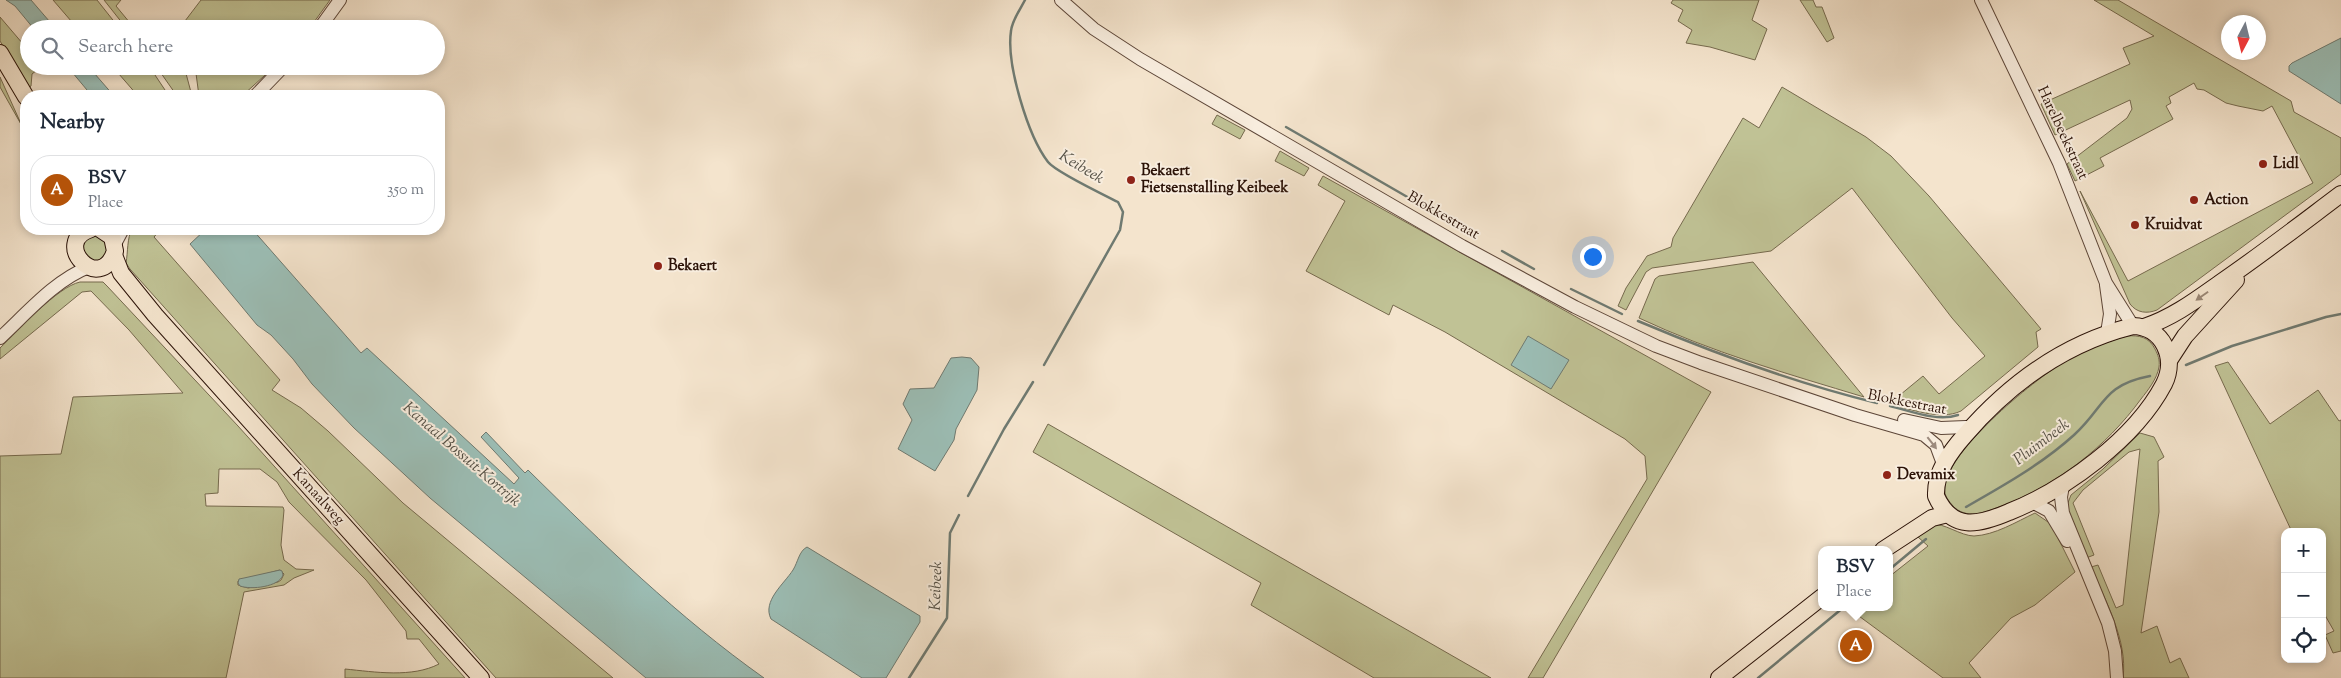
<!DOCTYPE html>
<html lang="en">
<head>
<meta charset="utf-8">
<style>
  body { margin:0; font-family:"Sorts Mill Goudy",serif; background:#f2f2f3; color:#1f2937 }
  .controls { position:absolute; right:15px; bottom:15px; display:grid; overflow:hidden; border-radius:10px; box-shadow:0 2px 8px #0003 }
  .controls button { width:45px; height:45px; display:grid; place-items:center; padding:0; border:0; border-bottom:1px solid #e0e1e3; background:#fff; color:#1f2937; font:25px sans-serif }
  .compass { position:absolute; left:2221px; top:15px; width:45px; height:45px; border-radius:50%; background:#fff; box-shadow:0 2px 8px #0003; rotate:187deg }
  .you { position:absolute; left:1592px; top:256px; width:18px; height:18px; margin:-12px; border:4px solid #fff; border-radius:50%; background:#1a73e8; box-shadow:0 0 0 8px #1a73e833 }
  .badge { display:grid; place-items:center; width:32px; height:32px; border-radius:50%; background:#b45309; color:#fff; font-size:16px; font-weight:700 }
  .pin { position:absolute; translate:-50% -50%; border:2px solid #fff; box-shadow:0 1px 5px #0006 }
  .popup { position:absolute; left:1818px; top:546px; width:75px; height:65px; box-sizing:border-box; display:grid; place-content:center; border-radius:10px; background:#fff; filter:drop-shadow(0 1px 4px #0005); font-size:16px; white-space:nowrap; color:#747a83 }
  .popup b { font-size:19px; color:#1f2937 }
  .popup::after { content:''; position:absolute; left:50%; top:100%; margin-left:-10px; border:10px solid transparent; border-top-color:#fff }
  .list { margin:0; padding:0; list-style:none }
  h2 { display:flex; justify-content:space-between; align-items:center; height:65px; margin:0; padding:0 20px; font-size:21px }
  h2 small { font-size:16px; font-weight:400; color:#747a83 }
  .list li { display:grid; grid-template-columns:32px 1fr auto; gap:15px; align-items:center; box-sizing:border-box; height:70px; margin:0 10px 10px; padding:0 10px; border:1px solid #e0e1e3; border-radius:20px }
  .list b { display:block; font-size:19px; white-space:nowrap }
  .list p { margin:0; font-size:16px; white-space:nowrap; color:#747a83 }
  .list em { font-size:16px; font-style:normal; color:#747a83 }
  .icon { flex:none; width:28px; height:28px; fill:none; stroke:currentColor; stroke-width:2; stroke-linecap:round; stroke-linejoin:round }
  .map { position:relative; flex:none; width:2341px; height:678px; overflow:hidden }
  .search { position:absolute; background:#fff; box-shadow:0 2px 8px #0003; left:20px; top:20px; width:425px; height:55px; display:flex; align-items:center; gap:12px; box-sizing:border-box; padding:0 18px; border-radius:28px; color:#747a83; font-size:19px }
  .panel { position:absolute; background:#fff; box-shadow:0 2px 8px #0003; left:20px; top:90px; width:425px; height:145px; border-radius:20px }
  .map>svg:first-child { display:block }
</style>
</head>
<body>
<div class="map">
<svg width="2341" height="678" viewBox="0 0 2341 678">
  <rect width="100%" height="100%" fill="#f4e4cd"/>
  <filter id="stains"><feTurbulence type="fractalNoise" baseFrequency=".004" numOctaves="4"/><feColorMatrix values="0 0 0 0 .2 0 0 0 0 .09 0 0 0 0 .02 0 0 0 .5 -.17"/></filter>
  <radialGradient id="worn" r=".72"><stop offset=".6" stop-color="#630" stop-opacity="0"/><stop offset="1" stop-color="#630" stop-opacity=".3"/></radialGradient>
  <g fill="#c0c295" stroke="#766a4e" fill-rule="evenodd">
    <polygon points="53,0 97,0 120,29 78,29"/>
    <polygon points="104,0 121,0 116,6 135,29 127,29"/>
    <polygon points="201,0 330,0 309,29 186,29 185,21"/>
    <polygon points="1673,0 1759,0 1752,20 1767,29 1755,60 1710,47 1686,43 1692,30 1678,21 1683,10 1671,3"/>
    <polygon points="1800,0 1813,0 1816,7 1822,7 1834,38 1827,42"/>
    <path d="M2094,0H2118L2291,101L2294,112L2341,138V174L2157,310C2147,314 2137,313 2130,304L2080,191L2128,281L2313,183L2272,106L2263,111L2238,106L2226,103L2204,90L2197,89L2194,83L2169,97L2171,103L2166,106L2173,119L2100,158L2104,166L2075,181L2067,164L2127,118L2132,109L2130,100L2055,135L2041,104L2130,64L2123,48L2154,36Z"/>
    <polygon points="0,17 29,51 29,66 42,66 32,74 31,86 28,88 0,41"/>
    <polygon points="112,66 149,66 169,96 138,96"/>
    <polygon points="156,66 184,66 192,96 177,96"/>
    <polygon points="195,66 275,66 242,96 199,96"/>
    <polygon points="0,77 22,126 0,87"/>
    <path d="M1782,87L1866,137L1891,156L1929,196L2041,329L2036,332L2038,347L1961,411C1940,421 1911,409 1889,404L1923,376L1939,394L1985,356L1952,318L1852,188L1771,251L1652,268L1646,272L1626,310L1618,306L1626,288L1647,256L1671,247L1673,238L1743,118L1759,128Z"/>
    <polygon points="1217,115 1245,130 1240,139 1212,124"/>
    <polygon points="1280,151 1309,168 1304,176 1275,161"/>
    <polygon points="1323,176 1711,392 1543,678 1528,678 1647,479 1645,456 1625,439 1445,332 1393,305 1389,315 1306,271 1345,201 1318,185"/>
    <path d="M132,229H161L154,237L280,380L272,390L301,408L328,431L403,503L613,678H496L130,269L126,263C128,252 127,238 132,229Z"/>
    <polygon points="101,234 111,252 92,265 79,246 83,238"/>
    <path d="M1753,262L1864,397C1788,374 1711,352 1639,318L1655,279L1659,276Z"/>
    <path d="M80,282H103L107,286L238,426L465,678H345V669C375,672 412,678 439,664L419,639H407L406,631L366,580L289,502L277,482L260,469H219L218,493L205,494L206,506L283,507L284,510L281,545L284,560L296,569L314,570L294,578L284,585L244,592L226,678H0V456L61,454L73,397L183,393L129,330L91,291L82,292L0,359V348C19,330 57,287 80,282ZM280,570L284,574L281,580L278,582L248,588L238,585V581Z"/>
    <path d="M2127,336C2139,335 2149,337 2155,349C2158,355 2160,360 2159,367C2157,379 2148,390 2141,399C2106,447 2057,485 2002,506C1987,511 1970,520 1955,508C1951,504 1946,498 1945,493C1939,456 2035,379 2064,362C2084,351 2105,342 2127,336Z"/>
    <polygon points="2228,362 2270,424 2318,390 2339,421 2341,420 2341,651 2333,653 2325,635 2334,631 2322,610 2322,532 2292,532 2215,366"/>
    <polygon points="1048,424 1491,678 1374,678 1251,605 1261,583 1033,452"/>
    <path d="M2140,433L2154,437L2164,457L2158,461L2159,512L2141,633L2157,626L2170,663L2180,658L2189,678H2123C2128,640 2105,601 2091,567L2098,565L2116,608L2123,605L2140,449L2129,452L2083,490L2073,503L2094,555L2086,558L2066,508L2071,495L2103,469Z"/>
    <path d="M2035,513L2051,524L2075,572L2035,605L2011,618L1969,663L1981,678H1943L1848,608L1890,607V576L1928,546L1918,537C1923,534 1928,528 1934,525C1942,522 1961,536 1974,536C1995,535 2016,522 2035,513Z"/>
  </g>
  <g fill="#9cbfb7" stroke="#6f7a71">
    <polygon points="6,0 31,0 56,29 34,29 15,6"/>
    <polygon points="2341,38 2341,104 2289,71 2289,66 2292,63"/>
    <polygon points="67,66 88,66 114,96 92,96"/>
    <path d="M206,229H252L361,353L367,348L514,484L519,478L481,437L486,432L525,473L528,470C603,544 678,617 764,678H646L430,498L354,428L312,384L293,359L271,335L257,325L190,244Z"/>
    <polygon points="1528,336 1569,360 1551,389 1511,365"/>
    <polygon points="962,357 971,358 979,367 977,390 956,429 954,440 935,471 898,449 912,420 903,404 910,389 934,388 951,358"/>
    <path d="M807,547L920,616V622L886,678H862L771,619C762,601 784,584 793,570C798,562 799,551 807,547Z"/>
    <path d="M280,570L282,571L283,575C279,587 251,590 240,586L238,583L239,579L244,578Z"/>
  </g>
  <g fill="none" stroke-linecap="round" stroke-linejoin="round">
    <g stroke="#6f7a71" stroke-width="2.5">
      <path d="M1025,0C1020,10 1012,20 1011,31C1006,64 1028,136 1048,162C1056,172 1104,195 1118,202L1123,212L1120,230L1044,365"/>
      <polyline points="1286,127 1475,236"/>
      <polyline points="1502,251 1534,269"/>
      <polyline points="1571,289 1622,314"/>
      <path d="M1638,321C1716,354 1795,383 1877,403"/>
      <polyline points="2186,365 2232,346 2326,317 2341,314"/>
      <path d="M1890,406C1911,411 1937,422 1958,415"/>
      <polyline points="968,496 1004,429 1033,382"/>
      <path d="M1966,507C2003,486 2042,464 2074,435C2105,407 2102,385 2150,376"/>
      <polyline points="1890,569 1926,539"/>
      <polyline points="909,678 947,618 950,533 959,515"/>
      <polyline points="1758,678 1844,607"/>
    </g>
    <g stroke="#5d4638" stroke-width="14">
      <g id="tertiary">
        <polyline points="1061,0 1094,29 1140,59 1462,246 1575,307 1656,346 1701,363 1855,415 1924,435 1936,445 1943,464"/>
        <polyline points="1981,0 2059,163 2106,283 2133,326"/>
        <polyline points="319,29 340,0"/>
        <polyline points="255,96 284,66"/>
        <polyline points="115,244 123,229"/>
        <polyline points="2106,285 2110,314 2107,333"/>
        <path d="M0,338C27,313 55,280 89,267"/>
        <polyline points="1904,420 1941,428 1966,427 1970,429"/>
        <polyline points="2063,486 2061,497 2063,513 2108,623 2115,651 2117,678"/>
        <polyline points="2032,502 2049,511 2067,541"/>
      </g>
    </g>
    <g stroke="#2b1207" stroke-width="18">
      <g id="primary">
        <polyline points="0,53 26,97"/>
        <path d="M91,229C50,242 100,296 115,251L112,237L100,229"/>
        <polyline points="114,255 121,273 155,315 481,678"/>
        <path d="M2133,326C2163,327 2177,358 2164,384C2135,439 2065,490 2009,512C1979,525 1952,532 1936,496C1935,472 1950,452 1965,435C2010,383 2065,343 2133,326Z"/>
        <path d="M2144,327C2172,318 2196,300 2220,283C2261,255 2301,224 2341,194"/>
        <polyline points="2170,359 2185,336 2236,280"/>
        <polyline points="1883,550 1932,518 1948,514"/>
        <polyline points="1719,678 1822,597"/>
      </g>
    </g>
    <use href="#tertiary" stroke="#f8edde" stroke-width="12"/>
    <use href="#primary" stroke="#f4e4cd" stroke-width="16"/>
  </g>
  <defs><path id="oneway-solid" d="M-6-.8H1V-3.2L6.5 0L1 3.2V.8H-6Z" transform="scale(1.25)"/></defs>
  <use fill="#9a8674" href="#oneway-solid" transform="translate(2202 296) rotate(145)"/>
  <use fill="#9c8a7d" href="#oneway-solid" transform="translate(1932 443) rotate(52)"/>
  <g fill="#8f2418" stroke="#f8edde" stroke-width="2">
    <circle cx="2263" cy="164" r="5"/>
    <circle cx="1131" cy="180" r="5"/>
    <circle cx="2194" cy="200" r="5"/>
    <circle cx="2135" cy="225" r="5"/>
    <circle cx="658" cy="266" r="5"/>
    <circle cx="1887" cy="475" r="5"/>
  </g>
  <g text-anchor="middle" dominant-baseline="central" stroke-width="4" stroke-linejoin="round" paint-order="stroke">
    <g font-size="15" fill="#2b1207" stroke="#f8edde">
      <text transform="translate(2062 133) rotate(65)">Harelbeekstraat</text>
      <text transform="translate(1443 216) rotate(30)">Blokkestraat</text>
      <text transform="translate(1907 403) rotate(11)">Blokkestraat</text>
      <text transform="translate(318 497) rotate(48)">Kanaalweg</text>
    </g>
    <g font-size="15" font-weight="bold" fill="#2b1207" stroke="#f8edde" text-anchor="start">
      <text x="2273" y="164">Lidl</text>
      <text x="1141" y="171">Bekaert<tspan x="1141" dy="17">Fietsenstalling Keibeek</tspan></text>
      <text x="2204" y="200">Action</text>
      <text x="2145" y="225">Kruidvat</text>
      <text x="668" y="266">Bekaert</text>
      <text x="1897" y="475">Devamix</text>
    </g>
    <g font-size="16" font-style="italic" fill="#534f45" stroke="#f8edde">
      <text transform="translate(1081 168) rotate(31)">Keibeek</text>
      <text transform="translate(2042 443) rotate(-37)">Pluimbeek</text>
      <text transform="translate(461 455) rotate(41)">Kanaal Bossuit-Kortrijk</text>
      <text transform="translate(937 586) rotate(-88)">Keibeek</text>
    </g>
  </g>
  <rect width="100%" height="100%" filter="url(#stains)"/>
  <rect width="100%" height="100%" fill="url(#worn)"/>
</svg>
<div class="controls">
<button>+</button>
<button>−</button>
<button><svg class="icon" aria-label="locate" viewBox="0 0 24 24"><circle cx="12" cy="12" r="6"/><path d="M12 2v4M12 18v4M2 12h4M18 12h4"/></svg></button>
</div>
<svg class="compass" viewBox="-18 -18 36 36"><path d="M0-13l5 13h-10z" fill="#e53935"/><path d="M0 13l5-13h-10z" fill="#747a83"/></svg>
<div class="you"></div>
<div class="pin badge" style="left:1856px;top:646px">A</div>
<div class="popup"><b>BSV</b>Place</div>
<div class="search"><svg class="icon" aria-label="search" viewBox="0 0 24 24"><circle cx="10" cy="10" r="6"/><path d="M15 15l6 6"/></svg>Search here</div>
<section class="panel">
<h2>Nearby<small></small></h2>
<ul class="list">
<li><span class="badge">A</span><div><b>BSV</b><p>Place</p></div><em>350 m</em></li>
</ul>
</section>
</div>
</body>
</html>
